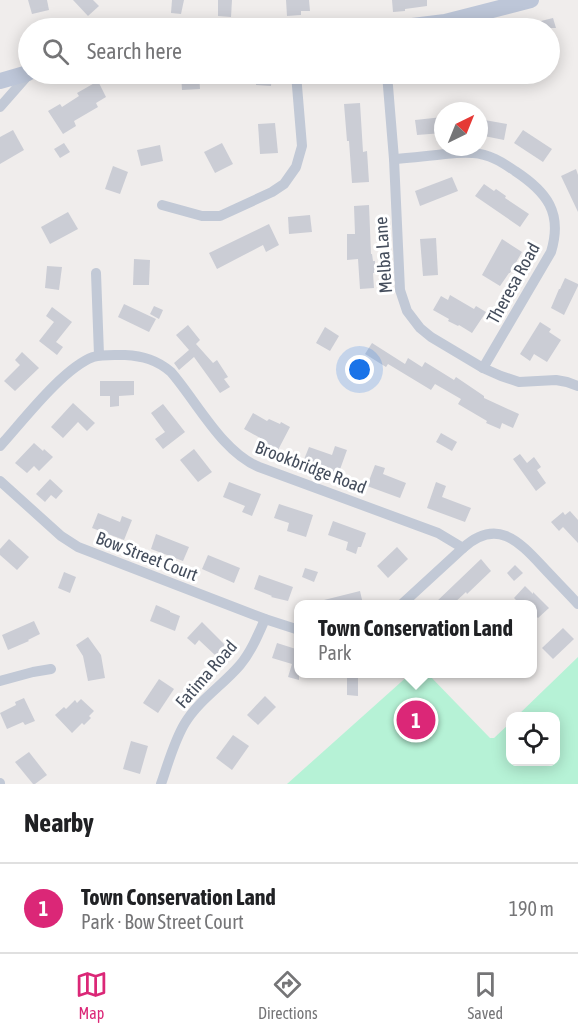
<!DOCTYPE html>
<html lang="en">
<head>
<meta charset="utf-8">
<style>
  body { margin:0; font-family:"Asap Condensed",sans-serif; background:#f6f6f6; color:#202124 }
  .controls { position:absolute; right:18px; bottom:18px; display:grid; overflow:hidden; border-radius:12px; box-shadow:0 3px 15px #0003 }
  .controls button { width:54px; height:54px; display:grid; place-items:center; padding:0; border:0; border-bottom:2px solid #e0e0e0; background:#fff; color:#202124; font:30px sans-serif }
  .compass { position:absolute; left:434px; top:102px; width:54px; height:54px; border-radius:50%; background:#fff; box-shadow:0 3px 15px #0003; rotate:43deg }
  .you { position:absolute; left:360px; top:370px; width:21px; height:21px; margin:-15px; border:4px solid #fff; border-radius:50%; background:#1a73e8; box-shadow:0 0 0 9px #1a73e833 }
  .badge { display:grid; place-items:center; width:39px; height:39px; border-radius:50%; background:#db2777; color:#fff; font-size:20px; font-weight:700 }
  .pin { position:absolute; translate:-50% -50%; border:3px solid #fff; box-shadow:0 2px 6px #0006 }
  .popup { position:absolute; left:294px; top:600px; width:243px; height:78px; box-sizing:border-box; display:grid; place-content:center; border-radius:12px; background:#fff; filter:drop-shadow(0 2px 4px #0005); font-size:20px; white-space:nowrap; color:#757577 }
  .popup b { font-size:22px; color:#202124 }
  .popup::after { content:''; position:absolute; left:50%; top:100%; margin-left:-12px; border:12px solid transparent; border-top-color:#fff }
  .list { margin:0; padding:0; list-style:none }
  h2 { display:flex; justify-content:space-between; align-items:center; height:78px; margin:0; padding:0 24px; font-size:26px }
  h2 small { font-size:20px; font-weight:400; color:#757577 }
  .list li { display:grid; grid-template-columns:39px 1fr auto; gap:18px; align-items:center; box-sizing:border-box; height:90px; padding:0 24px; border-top:2px solid #e0e0e0 }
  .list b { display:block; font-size:22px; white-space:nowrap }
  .list p { margin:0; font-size:20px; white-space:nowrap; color:#757577 }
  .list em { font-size:20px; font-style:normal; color:#757577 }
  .icon { flex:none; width:33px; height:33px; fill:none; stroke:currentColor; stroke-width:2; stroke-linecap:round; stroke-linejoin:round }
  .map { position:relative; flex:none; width:578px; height:784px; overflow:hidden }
  .search { position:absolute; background:#fff; box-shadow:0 3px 15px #0003; left:18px; right:18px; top:18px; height:66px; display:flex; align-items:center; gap:15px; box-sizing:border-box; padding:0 21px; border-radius:33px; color:#757577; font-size:22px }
  .sheet { height:168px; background:#fff }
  nav { display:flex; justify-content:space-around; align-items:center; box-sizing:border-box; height:84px; border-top:2px solid #e0e0e0; background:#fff; font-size:16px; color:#757577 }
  nav a { display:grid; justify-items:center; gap:3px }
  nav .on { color:#db2777 }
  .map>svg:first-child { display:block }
</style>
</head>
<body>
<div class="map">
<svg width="578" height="784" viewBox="0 0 578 784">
  <rect width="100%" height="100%" fill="#f0edec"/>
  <polygon fill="#b6f2d6" points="578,657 578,784 287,784 410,674 428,674 490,738 494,738 510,723 510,762 556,762 556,716 517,716"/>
  <g fill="#cbcdd5">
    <polygon points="28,0 47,0 49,10 32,14"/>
    <polygon points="73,0 93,0 99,6 88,16"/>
    <polygon points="172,0 184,0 181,14 171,13"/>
    <polygon points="218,0 232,0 231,17 218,16"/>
    <polygon points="286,0 309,0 310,11 301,11 301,15 287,16"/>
    <polygon points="392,0 427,0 427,6 405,9 405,11 393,12"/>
    <polygon points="553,18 556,28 525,28 525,25"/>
    <polygon points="132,74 151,74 151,83 132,84"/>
    <polygon points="181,74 199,74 200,89 182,90"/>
    <polygon points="256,74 272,74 271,86 256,85"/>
    <polygon points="98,81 106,97 96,103 98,107 74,121 76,126 63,134 48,111 60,104 62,107 79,96 77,93"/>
    <polygon points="360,103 363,152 367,151 369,182 352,183 349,141 347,141 344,104"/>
    <polygon points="443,117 443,133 417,135 415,120"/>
    <polygon points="479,119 507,124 504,140 479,135"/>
    <polygon points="275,123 278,153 260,154 258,124"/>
    <polygon points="13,130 24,150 0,164 0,137"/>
    <polygon points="523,130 552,149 543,162 514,143"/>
    <polygon points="64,143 70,152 60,158 54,149"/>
    <polygon points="222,143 233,164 215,173 204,152"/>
    <polygon points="160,145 163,161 141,166 137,150"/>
    <polygon points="113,166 128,172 120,194 105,189"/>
    <polygon points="576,169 578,175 578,212 561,176"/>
    <polygon points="452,177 458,191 420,206 415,191"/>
    <polygon points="484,184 494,191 496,189 506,196 505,198 529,214 520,227 475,196"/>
    <polygon points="369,205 371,254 372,254 373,261 375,261 375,273 373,273 374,288 360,289 358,259 347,260 347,234 355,234 354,206"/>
    <polygon points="68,212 78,229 50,244 41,227"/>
    <polygon points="310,215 312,232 289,234 288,217"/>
    <polygon points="269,224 279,245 266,252 263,245 217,269 209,253"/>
    <polygon points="436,238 438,275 423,276 420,239"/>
    <polygon points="502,239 522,252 510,273 509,273 500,286 482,275"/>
    <polygon points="134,259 150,260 149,285 133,285"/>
    <polygon points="47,266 62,267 59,290 45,288"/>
    <polygon points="565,278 578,284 578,286 564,315 551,308 559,289 560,289"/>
    <polygon points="450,295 474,309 476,306 486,312 472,333 459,325 458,326 448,321 449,319 433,310 441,296 448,300"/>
    <polygon points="124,304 156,319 149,332 118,317"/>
    <polygon points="154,306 163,310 159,319 150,314"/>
    <polygon points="52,307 72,322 56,342 63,347 57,355 39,341 54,322 46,316"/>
    <polygon points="540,322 551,329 549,332 561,340 547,362 534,354 530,361 520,354"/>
    <polygon points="188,325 200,340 196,344 213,363 217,360 228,377 224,379 230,387 220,393 194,357 179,370 174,363 189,350 176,335"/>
    <polygon points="325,327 339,336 330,351 316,343"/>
    <polygon points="372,343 405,364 408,358 422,367 425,362 454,380 456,377 484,396 484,398 519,414 513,428 502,423 500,429 486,423 487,421 458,404 461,399 435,384 431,390 388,364 386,367 365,354"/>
    <polygon points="22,352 39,368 15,391 4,381 20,365 15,360"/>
    <polygon points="100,381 134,381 134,395 119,396 119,406 110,407 110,396 100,396"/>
    <polygon points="73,403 95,423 87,431 78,422 63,438 51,427"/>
    <polygon points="163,404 185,432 163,449 155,439 165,432 151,413"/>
    <polygon points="253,413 267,421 269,419 280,424 281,422 290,427 278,450 261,441 262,439 244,429"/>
    <polygon points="441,433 457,442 452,451 436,442"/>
    <polygon points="34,443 43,451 44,449 53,457 39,471 34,466 27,473 15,463"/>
    <polygon points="335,446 347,450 338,475 303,462 309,447 332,455"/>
    <polygon points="194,449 212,472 198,482 180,460"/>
    <polygon points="520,454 527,463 534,457 541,467 537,470 546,483 536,491 513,459"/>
    <polygon points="375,465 385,468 383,474 406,483 400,498 367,486"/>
    <polygon points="50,479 63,491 56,499 51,495 45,502 36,494"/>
    <polygon points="229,482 261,494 252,516 242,512 245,506 223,497"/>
    <polygon points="436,482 446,486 442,497 471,508 465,522 427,508"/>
    <polygon points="279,504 313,515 306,537 287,531 289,523 274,518"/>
    <polygon points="570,511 578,520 578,543 563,527 559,531 551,522 563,512 565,515"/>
    <polygon points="98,513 120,522 122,516 132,520 124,540 92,528"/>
    <polygon points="333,521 366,533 361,547 358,547 356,554 346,550 348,542 328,535"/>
    <polygon points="156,534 189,547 183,561 151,549"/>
    <polygon points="9,539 29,557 17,570 0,555 0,549"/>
    <polygon points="397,547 408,559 388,578 377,566"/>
    <polygon points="208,555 240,568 234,583 202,569"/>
    <polygon points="481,559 491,571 467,594 466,592 453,604 434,604"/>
    <polygon points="515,565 523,573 514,581 507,573"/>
    <polygon points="305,568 318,572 314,582 302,577"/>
    <polygon points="64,572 76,577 70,593 58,588"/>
    <polygon points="259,575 293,587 288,601 271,597 272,596 254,589"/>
    <polygon points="525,586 533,594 533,592 549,608 538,618 533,613 533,604 520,604 514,598"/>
    <polygon points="360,591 363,604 320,604 320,601"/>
    <polygon points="156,605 170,611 170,612 180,616 175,631 150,621"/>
    <polygon points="34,621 40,634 28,640 29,641 8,650 2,635"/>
    <polygon points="202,622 226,646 216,656 199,640 195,645 187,638"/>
    <polygon points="563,628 574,639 553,659 542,648"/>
    <polygon points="88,637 101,655 105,678 88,681 83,656 76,645"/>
    <polygon points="277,643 299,650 299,680 288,677 292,664 272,658"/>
    <polygon points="347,674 358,674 358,696 347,695"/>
    <polygon points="159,679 174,689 158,713 143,703"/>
    <polygon points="265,696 276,707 258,725 247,715"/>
    <polygon points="24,698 35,721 25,725 23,722 7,729 0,713 16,705 15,702"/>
    <polygon points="81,699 94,711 89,716 91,718 84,725 82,723 72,733 55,715 64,707 66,709 75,700 77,703"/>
    <polygon points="233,735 249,746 232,770 216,758"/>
    <polygon points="131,741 148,746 140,774 123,769"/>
    <polygon points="29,752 47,775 35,784 33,784 15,762"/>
  </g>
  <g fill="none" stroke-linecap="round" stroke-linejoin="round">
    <g stroke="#c2c9d6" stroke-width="10">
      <polyline points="387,74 394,159 400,290 407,311 420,328 431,337 483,368 501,376 519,382 556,380 567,382 578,386"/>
      <polyline points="0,107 29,74"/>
      <path d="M394,159C411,158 428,156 445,154C454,153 464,152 473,153C489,154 502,162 515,171C547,192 563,213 551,252L483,368"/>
      <polyline points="162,205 202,216 220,216 272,192 284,184 296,167 302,146 296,74"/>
      <polyline points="96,273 99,355"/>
      <path d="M0,446C22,422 63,368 93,357C103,354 114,355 125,355C143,356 157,360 171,372C197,402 222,452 259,467L438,533L463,548C496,518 518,540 542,566C554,579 566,591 578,604"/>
      <polyline points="0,481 61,536 78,547 265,619 299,630"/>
      <polyline points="402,604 463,548"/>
      <polyline points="0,681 33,672 51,669"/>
      <polyline points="0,783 0,784"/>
      <path d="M161,784C168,764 174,741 185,723C199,700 223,685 240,665C251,652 258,635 265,619"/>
    </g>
    <g stroke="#bdc6d8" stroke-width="16">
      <polyline points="121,28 139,27 157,28"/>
      <polyline points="396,28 445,22 531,0"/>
      <polyline points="0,81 28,73"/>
    </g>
  </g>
  <g text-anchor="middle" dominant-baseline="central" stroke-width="6" stroke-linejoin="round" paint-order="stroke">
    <g font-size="18" fill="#444d5c" stroke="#fff">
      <text transform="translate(383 255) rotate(-94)">Melba Lane</text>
      <text transform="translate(513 283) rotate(-61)">Theresa Road</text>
      <text transform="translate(311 467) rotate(21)">Brookbridge Road</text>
      <text transform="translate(147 556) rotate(21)">Bow Street Court</text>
      <text transform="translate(206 674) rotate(-49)">Fatima Road</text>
    </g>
  </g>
</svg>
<div class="controls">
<button><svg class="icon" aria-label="locate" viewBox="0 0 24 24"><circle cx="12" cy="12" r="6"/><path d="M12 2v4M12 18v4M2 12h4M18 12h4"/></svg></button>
</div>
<svg class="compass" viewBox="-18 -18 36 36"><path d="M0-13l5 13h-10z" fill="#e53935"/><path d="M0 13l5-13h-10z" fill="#757577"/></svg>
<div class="you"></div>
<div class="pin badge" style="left:416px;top:720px">1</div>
<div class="popup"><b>Town Conservation Land</b>Park</div>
<div class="search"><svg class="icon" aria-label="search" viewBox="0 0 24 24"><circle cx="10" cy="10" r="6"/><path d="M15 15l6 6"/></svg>Search here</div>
</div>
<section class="sheet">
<h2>Nearby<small></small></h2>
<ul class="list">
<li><span class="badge">1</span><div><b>Town Conservation Land</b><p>Park · Bow Street Court</p></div><em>190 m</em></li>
</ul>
</section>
<nav>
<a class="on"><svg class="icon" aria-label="map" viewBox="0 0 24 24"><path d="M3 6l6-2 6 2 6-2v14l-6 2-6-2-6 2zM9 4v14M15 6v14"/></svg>Map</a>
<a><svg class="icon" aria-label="directions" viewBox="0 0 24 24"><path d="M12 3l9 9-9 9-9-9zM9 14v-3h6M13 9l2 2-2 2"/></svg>Directions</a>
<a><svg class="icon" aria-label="saved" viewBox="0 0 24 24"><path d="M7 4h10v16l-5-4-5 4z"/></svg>Saved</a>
</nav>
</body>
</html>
